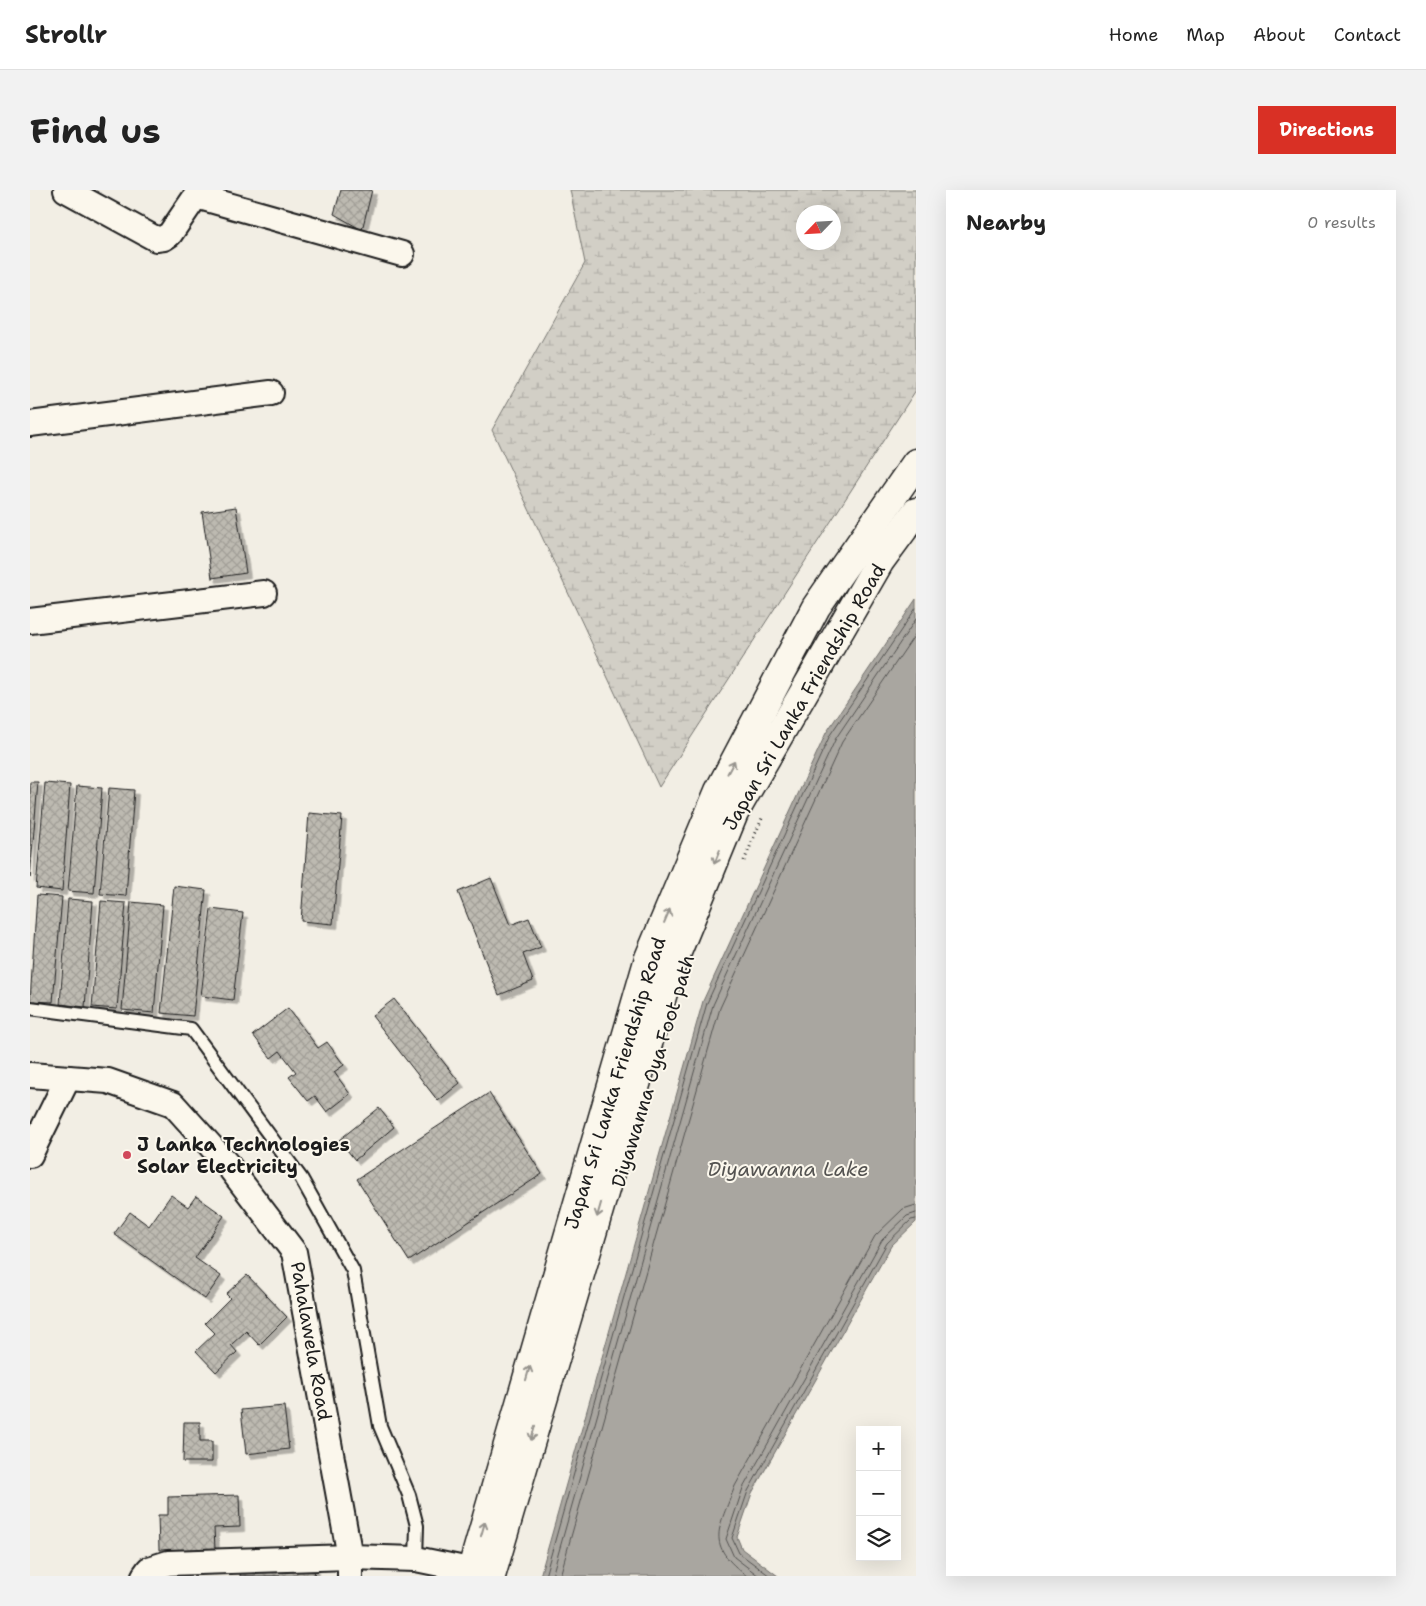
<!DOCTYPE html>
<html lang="en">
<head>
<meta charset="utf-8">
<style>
  body { margin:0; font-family:"Shantell Sans",sans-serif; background:#f2f2f2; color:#222 }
  .controls { position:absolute; right:15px; bottom:15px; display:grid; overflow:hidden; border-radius:0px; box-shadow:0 5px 20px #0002 }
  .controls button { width:45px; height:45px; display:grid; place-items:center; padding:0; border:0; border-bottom:1px solid #e0e0e0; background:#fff; color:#222; font:25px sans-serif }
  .compass { position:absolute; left:766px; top:15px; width:45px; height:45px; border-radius:50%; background:#fff; box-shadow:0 5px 20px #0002; rotate:245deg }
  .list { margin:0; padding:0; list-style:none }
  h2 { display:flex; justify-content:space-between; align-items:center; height:65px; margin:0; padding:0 20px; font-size:21px }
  h2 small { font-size:16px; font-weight:400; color:#767676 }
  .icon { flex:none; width:28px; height:28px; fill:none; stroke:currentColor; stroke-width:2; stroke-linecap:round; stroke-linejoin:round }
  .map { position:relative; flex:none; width:886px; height:1386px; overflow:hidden; border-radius:0px }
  header { display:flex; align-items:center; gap:30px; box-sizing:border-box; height:70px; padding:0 25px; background:#fff; border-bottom:1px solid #e0e0e0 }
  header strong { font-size:24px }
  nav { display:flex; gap:28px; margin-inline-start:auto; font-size:18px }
  .intro { display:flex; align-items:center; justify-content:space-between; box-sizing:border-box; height:120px; padding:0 30px }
  h1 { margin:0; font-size:35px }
  .button { padding:12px 22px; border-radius:0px; background:#d93025; color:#fff; font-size:18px; font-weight:700 }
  main { display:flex; gap:30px; padding:0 30px }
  aside { flex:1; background:#fff; border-radius:0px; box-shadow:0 5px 20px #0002 }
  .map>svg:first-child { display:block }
</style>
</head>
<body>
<header>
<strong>Strollr</strong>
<nav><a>Home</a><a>Map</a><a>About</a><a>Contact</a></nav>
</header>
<div class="intro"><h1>Find us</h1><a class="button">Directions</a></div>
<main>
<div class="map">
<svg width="886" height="1386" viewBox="0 0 886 1386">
  <defs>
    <pattern id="wetland-marsh" width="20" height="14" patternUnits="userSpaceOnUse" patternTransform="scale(1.25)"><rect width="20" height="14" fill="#d2cfc6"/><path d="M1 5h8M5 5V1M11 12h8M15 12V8" fill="none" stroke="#b4b1aa"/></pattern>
    <pattern id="building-cross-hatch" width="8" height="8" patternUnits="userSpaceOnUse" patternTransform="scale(1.25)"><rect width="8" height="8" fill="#bdbab1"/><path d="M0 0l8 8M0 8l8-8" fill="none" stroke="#a29f98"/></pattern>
    <filter id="shadow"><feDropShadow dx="4.5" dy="4.5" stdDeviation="0" flood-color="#0004"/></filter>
  </defs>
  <rect width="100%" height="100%" fill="#f2eee4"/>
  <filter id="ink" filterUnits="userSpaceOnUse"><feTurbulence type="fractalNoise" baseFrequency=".02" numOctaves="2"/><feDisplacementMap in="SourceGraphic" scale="10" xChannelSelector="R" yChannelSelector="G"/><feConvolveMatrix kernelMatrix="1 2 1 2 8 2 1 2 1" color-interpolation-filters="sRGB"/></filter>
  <g filter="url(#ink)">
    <path fill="url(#wetland-marsh)" stroke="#777671" fill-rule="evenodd" d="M540,0H886V200L629,597L462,240L555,73ZM774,22H804V52H774Z"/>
    <polygon fill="#a9a6a0" stroke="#716f6b" points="886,409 886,1032 861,1056 722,1303 707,1347 712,1359 748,1386 510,1386 673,811 796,543"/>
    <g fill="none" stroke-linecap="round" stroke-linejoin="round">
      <g stroke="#545351" stroke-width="1">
        <polyline points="515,1386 677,813 800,545 886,418"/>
        <polyline points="522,1386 683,815 806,548 886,429"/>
        <polyline points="530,1386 690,818 812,552 886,443"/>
        <path d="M717,1386C674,1354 689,1339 705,1296L845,1046L873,1019L886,1015"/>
        <polyline points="729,1386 704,1367 696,1349 713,1298 852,1050 877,1026 886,1023"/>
        <polyline points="740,1386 709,1363 702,1348 718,1301 857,1053 881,1030 886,1029"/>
      </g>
    </g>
    <g fill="url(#building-cross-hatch)" stroke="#1c1c1c" filter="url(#shadow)">
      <polygon points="311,0 342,0 332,40 304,24"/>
      <polygon points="206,317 216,383 182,388 172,322"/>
      <polygon points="0,592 8,592 0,688"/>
      <polygon points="15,593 40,595 32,701 6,698"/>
      <polygon points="47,596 72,598 64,703 38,701"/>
      <polygon points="79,598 104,600 96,706 70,704"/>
      <polygon points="279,623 312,626 303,734 271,731"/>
      <polygon points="461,688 480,735 499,728 511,757 493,764 503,791 469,805 428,702"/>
      <polygon points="144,696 176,700 163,826 131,823"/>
      <polygon points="7,705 32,707 23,812 0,811"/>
      <polygon points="38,709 63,711 55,817 30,814"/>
      <polygon points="71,711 96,713 87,819 62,817"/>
      <polygon points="101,712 133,715 124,823 92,820"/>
      <polygon points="181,719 213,723 203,810 171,806"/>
      <polygon points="364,809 430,893 408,911 342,826"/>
      <polygon points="258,818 288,858 297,852 314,875 304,882 320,904 297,922 285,906 278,911 259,887 266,882 250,861 241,868 223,845"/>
      <polygon points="459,903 512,984 379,1071 327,989"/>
      <polygon points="349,918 364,937 325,970 309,950"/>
      <polygon points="141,1005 158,1017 166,1006 194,1026 165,1068 191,1086 175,1109 84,1044 100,1022 119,1036"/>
      <polygon points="217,1085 257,1127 229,1155 216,1141 201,1155 207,1162 186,1182 166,1161 185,1143 175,1133 200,1108 196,1104"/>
      <polygon points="254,1216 259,1259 216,1264 211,1220"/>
      <polygon points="154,1232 170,1232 170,1251 182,1251 182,1272 153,1272"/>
      <polygon points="209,1305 210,1337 184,1338 185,1359 129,1360 128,1325 138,1325 138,1307"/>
      <polygon points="211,1375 285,1378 284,1386 210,1386"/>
    </g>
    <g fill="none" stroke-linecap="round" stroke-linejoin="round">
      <g stroke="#1c1c1c" stroke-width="16">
        <polyline id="service" points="0,818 161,839 271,988 323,1081 350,1236 379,1305 387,1336 386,1369"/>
      </g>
      <g stroke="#1c1c1c" stroke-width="28">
        <g id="minor">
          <polyline points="36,0 126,49 134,48 140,44 170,0"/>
          <polyline points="166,6 372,64"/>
          <polyline points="0,234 241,203"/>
          <polyline points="0,431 234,403"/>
          <polyline points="0,885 78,891 143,914 197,974 264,1062 320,1367 320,1386"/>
          <polyline points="0,965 38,888"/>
          <polyline points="114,1386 119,1379 138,1373 320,1367 386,1369 459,1384"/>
        </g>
      </g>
      <g stroke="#1c1c1c" stroke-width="31">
        <g id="secondary">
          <polyline points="440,1386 619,768 689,601 786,417 886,273"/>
          <polyline points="461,1386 640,779 704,623 850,371 886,322"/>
        </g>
      </g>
      <polyline stroke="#1c1c1c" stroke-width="3" stroke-dasharray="1 4" stroke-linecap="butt" points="714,671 733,626"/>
      <use href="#service" stroke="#fbf7ec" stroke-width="12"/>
      <use href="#minor" stroke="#fbf7ec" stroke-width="24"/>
      <use href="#secondary" stroke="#fbf7ec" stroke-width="28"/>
    </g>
    <defs><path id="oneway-shaft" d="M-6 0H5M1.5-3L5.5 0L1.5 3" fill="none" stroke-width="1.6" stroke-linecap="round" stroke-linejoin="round" transform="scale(1.25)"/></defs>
    <g stroke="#97948e">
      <use href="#oneway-shaft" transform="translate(701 577) rotate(-62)"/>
      <use href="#oneway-shaft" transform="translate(687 667) rotate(112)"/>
      <use href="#oneway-shaft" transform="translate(637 726) rotate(-67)"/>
      <use href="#oneway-shaft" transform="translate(569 1020) rotate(106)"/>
      <use href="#oneway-shaft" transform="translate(498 1183) rotate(-74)"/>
      <use href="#oneway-shaft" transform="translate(503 1243) rotate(106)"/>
      <use href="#oneway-shaft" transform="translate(453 1339) rotate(-74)"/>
    </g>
  </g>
  <circle fill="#d1495b" stroke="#fbf7ec" stroke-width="2" cx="97" cy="965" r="5"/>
  <g text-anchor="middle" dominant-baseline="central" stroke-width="4" stroke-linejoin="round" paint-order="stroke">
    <g font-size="19" fill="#1c1c1c" stroke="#fbf7ec">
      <text transform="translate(774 507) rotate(-60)">Japan Sri Lanka Friendship Road</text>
      <text transform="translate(623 881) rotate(-73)">Diyawanna Oya Foot path</text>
      <text transform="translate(585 893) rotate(-73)">Japan Sri Lanka Friendship Road</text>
      <text transform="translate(281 1151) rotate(80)">Pahalawela Road</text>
    </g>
    <g font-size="19" font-weight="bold" fill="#1c1c1c" stroke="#fbf7ec" text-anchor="start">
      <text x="107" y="954">J Lanka Technologies<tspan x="107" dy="22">Solar Electricity</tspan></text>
    </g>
    <g font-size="20" font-style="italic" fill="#545351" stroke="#fbf7ec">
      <text x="758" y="979">Diyawanna Lake</text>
    </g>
  </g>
</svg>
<div class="controls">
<button>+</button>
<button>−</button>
<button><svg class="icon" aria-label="layers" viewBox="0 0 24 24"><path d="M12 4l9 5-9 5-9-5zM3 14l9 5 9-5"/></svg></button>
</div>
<svg class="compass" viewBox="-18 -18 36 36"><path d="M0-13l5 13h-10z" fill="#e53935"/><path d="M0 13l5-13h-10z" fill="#767676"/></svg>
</div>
<aside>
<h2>Nearby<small>0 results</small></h2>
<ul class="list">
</ul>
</aside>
</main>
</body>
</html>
